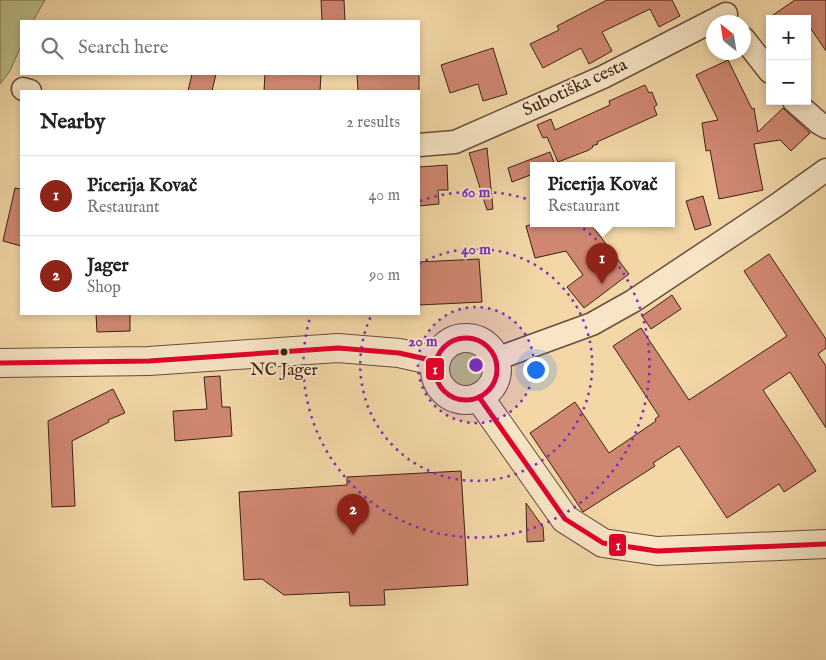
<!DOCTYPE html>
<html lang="en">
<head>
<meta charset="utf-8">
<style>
  body { margin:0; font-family:"IM FELL English",serif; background:#f6f6f6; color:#222 }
  .controls { position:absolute; right:15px; top:15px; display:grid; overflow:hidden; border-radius:0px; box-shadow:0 2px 8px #0003 }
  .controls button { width:45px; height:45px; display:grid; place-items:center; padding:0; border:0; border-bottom:1px solid #e0e0e0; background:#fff; color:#222; font:25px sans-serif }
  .compass { position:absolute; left:706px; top:15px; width:45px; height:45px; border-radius:50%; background:#fff; box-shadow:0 2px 8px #0003; rotate:330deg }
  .you { position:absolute; left:535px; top:369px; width:18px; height:18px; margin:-12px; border:4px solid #fff; border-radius:50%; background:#1a73e8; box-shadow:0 0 0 8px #1a73e833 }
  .badge { display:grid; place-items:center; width:32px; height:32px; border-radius:50%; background:#8f2418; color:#fff; font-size:16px; font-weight:700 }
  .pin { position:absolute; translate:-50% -41px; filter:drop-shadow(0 1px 2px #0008) }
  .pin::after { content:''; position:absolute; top:26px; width:18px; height:15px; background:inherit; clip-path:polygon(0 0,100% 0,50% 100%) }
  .popup { position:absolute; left:530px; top:162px; width:145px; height:65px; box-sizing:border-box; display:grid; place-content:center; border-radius:0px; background:#fff; filter:drop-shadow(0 1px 4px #0005); font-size:16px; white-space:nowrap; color:#767676 }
  .popup b { font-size:19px; color:#222 }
  .popup::after { content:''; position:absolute; left:50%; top:100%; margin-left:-10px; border:10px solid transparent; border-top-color:#fff }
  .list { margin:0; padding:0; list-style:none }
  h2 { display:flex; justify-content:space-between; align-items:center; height:65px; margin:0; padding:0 20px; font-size:21px }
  h2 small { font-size:16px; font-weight:400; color:#767676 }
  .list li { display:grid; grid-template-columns:32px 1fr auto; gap:15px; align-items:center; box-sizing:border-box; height:80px; padding:0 20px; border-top:1px solid #e0e0e0 }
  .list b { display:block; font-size:19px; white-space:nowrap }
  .list p { margin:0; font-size:16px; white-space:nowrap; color:#767676 }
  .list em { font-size:16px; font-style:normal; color:#767676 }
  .icon { flex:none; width:28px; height:28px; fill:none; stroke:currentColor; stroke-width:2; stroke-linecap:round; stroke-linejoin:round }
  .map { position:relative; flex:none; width:826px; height:660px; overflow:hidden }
  .search { position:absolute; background:#fff; box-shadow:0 2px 8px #0003; left:20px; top:20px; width:400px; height:55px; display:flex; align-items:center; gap:12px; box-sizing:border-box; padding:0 18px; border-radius:0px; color:#767676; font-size:19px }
  .panel { position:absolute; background:#fff; box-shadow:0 2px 8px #0003; left:20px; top:90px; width:400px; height:225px; border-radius:0px }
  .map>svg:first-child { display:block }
</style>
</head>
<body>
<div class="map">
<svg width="826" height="660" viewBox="0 0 826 660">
  <rect width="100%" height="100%" fill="#f3d7a7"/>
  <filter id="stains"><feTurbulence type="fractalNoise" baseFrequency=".004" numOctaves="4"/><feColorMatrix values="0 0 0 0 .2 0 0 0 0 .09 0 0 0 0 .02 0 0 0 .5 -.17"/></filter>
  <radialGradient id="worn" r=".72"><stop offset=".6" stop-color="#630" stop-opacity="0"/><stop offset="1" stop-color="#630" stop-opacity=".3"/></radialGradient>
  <g fill="#babe88" stroke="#7a7050">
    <polygon points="0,0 45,0 33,21 21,21 21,46 10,71 0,84"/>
    <circle cx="465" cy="368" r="23"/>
  </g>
  <g fill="#d08771" stroke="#3b2118">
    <polygon points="321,0 344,0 345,21 322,21"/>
    <polygon points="607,0 672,0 680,16 659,27 650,9 602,32 612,51 589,64 581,48 543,68 530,44 559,30 557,26"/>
    <polygon points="795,0 826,0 826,51 807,23 807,19 767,19"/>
    <polygon points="493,48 507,94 483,101 478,84 450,93 441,65"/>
    <polygon points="728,60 752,109 754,108 758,132 783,108 810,133 791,151 780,140 754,144 763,190 719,199 710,150 706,151 702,123 718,120 696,75"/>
    <polygon points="192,74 216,74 212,91 188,91"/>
    <polygon points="265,74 321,74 320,91 264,91"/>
    <polygon points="357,74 419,74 419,91 358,91"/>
    <polygon points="645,85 649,93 652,92 657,105 654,107 657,115 597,142 598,144 592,146 593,147 589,150 558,162 547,137 543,138 537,125 551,119 555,130 610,105 609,101"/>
    <polygon points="487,148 493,209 487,210 469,153"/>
    <polygon points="550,152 555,165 533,165 533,174 512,182 508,168"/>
    <polygon points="447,165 448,190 438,190 439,204 419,206 419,167"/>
    <polygon points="15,188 21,189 21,246 3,241"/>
    <polygon points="703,196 711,225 695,230 686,201"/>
    <polygon points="538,223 590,223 629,274 584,308 567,287 583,275 566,251 535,258 526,226"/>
    <polygon points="769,254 826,339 826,348 818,354 826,366 826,428 790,372 763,390 816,471 784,492 779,484 727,518 679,446 653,463 655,466 583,512 530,433 575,402 609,453 656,421 655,419 659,416 613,346 641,328 689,400 787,336 744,271"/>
    <polygon points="479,259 482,302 419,305 419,262"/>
    <polygon points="672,295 681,309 651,329 642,316"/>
    <polygon points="96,314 130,314 130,331 97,332"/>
    <polygon points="220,376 222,407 230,407 232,436 175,441 173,411 207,409 204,377"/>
    <polygon points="113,389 125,413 108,420 109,422 72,441 75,506 52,507 48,421"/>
    <polygon points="461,471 468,585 384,590 385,605 350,606 349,592 284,595 262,579 244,580 239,492 347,485 347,477"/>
    <polygon points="526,503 543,527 544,541 527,542"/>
  </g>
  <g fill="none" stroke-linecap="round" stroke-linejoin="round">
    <g stroke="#694e3c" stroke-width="25">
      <g id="minor">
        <polyline points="744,39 770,72"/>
        <polyline points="23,89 30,91"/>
        <polyline points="794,101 819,123 826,127"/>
        <polyline points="419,145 455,142 603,77 726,14"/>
        <polyline points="496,359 592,324 633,301 777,205 826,170"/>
      </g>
    </g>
    <g stroke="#694e3c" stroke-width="30">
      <g id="tertiary">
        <circle cx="466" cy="369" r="31"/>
        <polyline points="0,363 149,361 338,348 399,353 435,361"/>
        <polyline points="479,397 565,519 603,543 657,551 826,544"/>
      </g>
    </g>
    <use href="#minor" stroke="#f7e5c6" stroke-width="22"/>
    <use href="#tertiary" stroke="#f7e5c6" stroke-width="28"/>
    <g stroke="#f7e5c6" stroke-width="9">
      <g id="bus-1">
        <circle cx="466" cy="369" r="31"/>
        <polyline points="0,363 149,361 338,348 399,353 435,361"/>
        <polyline points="479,397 565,519 603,543 657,551 826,544"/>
      </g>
    </g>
    <use href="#bus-1" stroke="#e4002b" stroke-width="5"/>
  </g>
  <circle cx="476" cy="365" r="58" fill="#7b2cbf" fill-opacity=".12"/>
  <g fill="none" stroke="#7b2cbf" stroke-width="2.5" stroke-dasharray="2.5 5">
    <circle cx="476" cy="365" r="58"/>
    <path d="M419 264A116 116 0 1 1 372 314"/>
    <path d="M420 201A173 173 0 1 1 311 314"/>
  </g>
  <circle fill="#3b2118" stroke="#f7e5c6" stroke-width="2" cx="284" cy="352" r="4.5"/>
  <g text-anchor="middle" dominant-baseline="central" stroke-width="4" stroke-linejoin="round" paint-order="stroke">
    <g font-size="17" fill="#3b2118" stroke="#f7e5c6">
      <text x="284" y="370">NC Jager</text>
    </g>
    <g font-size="18" fill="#3b2118" stroke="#f7e5c6">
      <text transform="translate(575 88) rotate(-25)">Subotiška cesta</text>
    </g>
  </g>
  <circle cx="476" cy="365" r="8" fill="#7b2cbf" stroke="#f7e5c6" stroke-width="2.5"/>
  <g font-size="15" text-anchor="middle" font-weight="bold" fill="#7b2cbf" stroke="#f7e5c6" stroke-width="4" stroke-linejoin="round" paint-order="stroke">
    <text x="476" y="197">60 m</text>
    <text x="476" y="254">40 m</text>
    <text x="423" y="346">20 m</text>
  </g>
  <g stroke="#f7e5c6" stroke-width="2">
    <rect x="425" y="357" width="20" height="24" rx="5" fill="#e4002b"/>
    <rect x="608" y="533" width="19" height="24" rx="5" fill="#e4002b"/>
  </g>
  <g font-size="14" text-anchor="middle" font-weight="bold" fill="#fff">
    <text x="435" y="374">1</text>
    <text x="618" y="550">1</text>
  </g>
  <rect width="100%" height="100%" filter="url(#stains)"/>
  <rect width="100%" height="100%" fill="url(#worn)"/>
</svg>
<div class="controls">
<button>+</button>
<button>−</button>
</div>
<svg class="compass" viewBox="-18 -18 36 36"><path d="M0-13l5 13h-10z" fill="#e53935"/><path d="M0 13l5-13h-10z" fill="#767676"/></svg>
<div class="you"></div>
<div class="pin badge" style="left:602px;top:284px">1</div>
<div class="popup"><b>Picerija Kovač</b>Restaurant</div>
<div class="pin badge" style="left:353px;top:535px">2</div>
<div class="search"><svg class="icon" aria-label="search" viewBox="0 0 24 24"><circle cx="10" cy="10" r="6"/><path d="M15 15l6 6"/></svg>Search here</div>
<section class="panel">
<h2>Nearby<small>2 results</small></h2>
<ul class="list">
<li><span class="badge">1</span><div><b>Picerija Kovač</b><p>Restaurant</p></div><em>40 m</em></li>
<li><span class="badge">2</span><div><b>Jager</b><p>Shop</p></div><em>90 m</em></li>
</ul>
</section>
</div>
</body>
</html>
